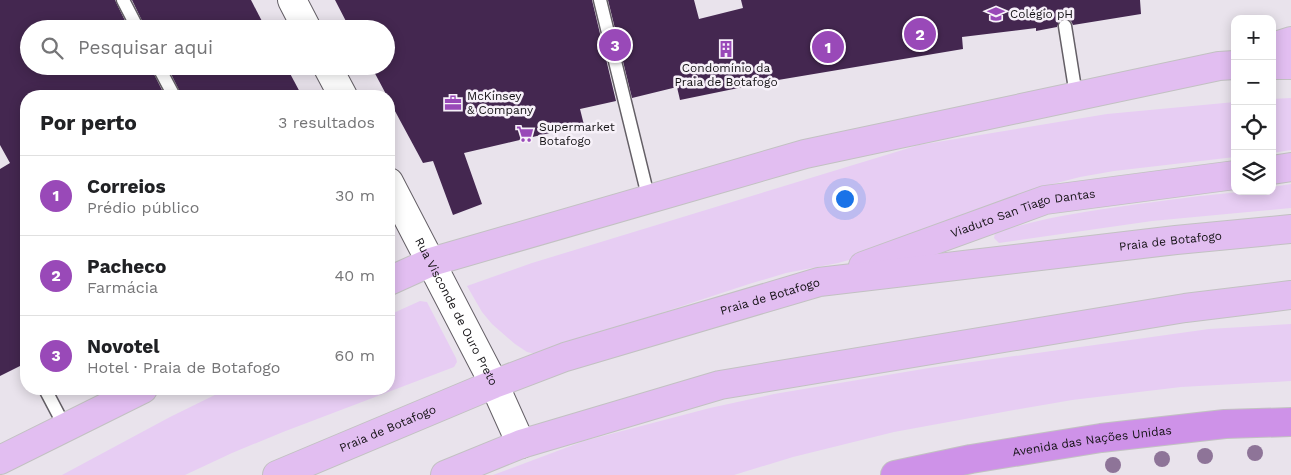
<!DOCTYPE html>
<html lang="pt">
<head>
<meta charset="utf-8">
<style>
  body { margin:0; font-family:"Work Sans",sans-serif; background:#f6f6f6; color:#202124 }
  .controls { position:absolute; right:15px; top:15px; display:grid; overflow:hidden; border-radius:10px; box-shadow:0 2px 12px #0003 }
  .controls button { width:45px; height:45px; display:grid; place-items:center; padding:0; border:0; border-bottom:1px solid #e0e0e0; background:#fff; color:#202124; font:25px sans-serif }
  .you { position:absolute; left:844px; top:198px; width:18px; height:18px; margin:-12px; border:4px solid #fff; border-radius:50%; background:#1a73e8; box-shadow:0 0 0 8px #1a73e833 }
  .badge { display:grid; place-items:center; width:32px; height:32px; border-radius:50%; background:#9949b8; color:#fff; font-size:16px; font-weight:700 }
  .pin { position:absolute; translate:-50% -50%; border:2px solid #fff; box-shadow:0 1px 5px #0006 }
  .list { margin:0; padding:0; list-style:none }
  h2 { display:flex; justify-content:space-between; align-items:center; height:65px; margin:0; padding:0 20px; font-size:21px }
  h2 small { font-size:16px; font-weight:400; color:#757577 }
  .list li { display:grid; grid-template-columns:32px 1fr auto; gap:15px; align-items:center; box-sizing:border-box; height:80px; padding:0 20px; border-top:1px solid #e0e0e0 }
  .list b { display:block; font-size:19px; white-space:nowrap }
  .list p { margin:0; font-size:16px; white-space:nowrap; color:#757577 }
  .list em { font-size:16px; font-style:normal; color:#757577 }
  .icon { flex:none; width:28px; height:28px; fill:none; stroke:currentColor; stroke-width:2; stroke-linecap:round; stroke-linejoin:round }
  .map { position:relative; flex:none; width:1291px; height:475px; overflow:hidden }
  .search { position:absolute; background:#fff; box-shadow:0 2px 12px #0003; left:20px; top:20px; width:375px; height:55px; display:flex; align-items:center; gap:12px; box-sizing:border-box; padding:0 18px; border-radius:28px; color:#757577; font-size:19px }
  .panel { position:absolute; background:#fff; box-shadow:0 2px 12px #0003; left:20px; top:90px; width:375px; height:305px; border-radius:20px }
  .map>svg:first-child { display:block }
</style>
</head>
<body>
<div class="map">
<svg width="1291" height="475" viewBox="0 0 1291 475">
  <rect width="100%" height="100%" fill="#e9e3ec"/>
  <g fill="#e7cdf3">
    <polygon points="1291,98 1291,150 1272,153 1272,99"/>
    <polygon points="1235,102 1235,157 1114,171 1080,177 1049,185 889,249 838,263 786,273 749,284 664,312 563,349 540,355 527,352 515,344 492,324 482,312 467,286 532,263 919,145 1107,114"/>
    <path d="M1291,184V208L1152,221L999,243L994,238L995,233C1046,216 1101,209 1154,202C1193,197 1232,191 1272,191V187Z"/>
    <polygon points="420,301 427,302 429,306 456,358 457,362 454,367 283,432 232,453 185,475 62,475 170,417 227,389 389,389 389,315"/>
    <polygon points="1291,324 1291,381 1181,387 1072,400 1020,409 894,432 793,457 734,475 493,475 584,441 710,408 774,394 929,368 1209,329"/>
  </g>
  <g fill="#442750">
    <polygon points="0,0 115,0 129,29 29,29 29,66 150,66 165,96 26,96 26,363 0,376 0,169 10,163 0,145"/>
    <polygon points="132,0 251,0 266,29 146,29"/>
    <polygon points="335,0 592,0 616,101 580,109 584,125 464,153 482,204 453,215 433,161 423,163 389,100 389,96 387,96 371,66 386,66 386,29 350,29"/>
    <polygon points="608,0 694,0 699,19 743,8 741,0 1140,0 1141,14 1073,25 1071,21 1064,18 1060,20 1057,27 1036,31 1036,28 962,37 963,49 778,80 680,100 677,87 632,98"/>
    <polygon points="167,66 286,66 302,96 182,96"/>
  </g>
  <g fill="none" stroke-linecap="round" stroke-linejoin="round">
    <g stroke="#645f66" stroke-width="15">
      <g id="lane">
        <polyline points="123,0 138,29"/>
        <polyline points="600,0 649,200"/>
        <polyline points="1065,26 1076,95"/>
        <polyline points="158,66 174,96"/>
        <polyline points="45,389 65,427"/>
      </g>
    </g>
    <g stroke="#645f66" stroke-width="30">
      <g id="secondary">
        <polyline points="292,0 307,29"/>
        <polyline points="327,66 343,96"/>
        <path id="s1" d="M389,182L494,384L521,444"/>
      </g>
    </g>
    <g stroke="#c2c1c2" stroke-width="30">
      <g id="primary">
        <polyline points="1272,47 1291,41"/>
        <polyline points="1272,65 1291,65"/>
        <polyline points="1272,170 1291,167"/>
        <path id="s2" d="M863,266L1045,200L1235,175"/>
        <polyline points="389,281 431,262 805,154 1219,66 1235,65"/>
        <polyline points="0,460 143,389"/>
        <path id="s3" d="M277,475L494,384L565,357L819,282L1176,240L1291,229"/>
        <polyline points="445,475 521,444 720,385 1185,308 1291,295"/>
      </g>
    </g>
    <g stroke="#c2c1c2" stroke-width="30">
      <g id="highway">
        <path id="s4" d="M895,475L971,459L1101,438L1225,424L1291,422"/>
      </g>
    </g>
    <use href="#lane" stroke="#fff" stroke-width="12"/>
    <use href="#secondary" stroke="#fff" stroke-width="28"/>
    <use href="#primary" stroke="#e2bef1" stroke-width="28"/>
    <use href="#highway" stroke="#ce92e8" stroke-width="28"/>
  </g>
  <g fill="#8e7498">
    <circle cx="1255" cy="453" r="8"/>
    <circle cx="1205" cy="456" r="8"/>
    <circle cx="1162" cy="459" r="8"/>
    <circle cx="1113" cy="465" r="8"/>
  </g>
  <defs>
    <g id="school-bare" transform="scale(1.35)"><path d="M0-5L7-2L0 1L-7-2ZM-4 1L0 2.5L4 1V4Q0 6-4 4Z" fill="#9949b8" stroke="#f7f1f9" stroke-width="2.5" paint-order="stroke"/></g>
    <g id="building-bare" transform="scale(1.35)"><path d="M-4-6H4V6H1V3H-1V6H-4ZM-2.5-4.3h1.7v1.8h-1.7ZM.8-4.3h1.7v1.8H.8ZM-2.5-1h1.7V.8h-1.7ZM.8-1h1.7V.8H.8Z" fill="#9949b8" stroke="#f7f1f9" stroke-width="2.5" paint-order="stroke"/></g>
    <g id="office-bare" transform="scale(1.35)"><path d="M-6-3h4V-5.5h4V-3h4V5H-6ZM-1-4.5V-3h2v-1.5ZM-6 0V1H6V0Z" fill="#9949b8" stroke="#f7f1f9" stroke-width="2.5" paint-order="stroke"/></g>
    <g id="supermarket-bare" transform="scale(1.35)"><path d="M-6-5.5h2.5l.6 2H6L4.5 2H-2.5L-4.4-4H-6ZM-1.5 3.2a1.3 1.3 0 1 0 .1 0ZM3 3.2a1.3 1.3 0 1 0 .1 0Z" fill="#9949b8" stroke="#f7f1f9" stroke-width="2.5" paint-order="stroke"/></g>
  </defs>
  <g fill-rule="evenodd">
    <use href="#school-bare" x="996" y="14"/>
    <use href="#building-bare" x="726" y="49"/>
    <use href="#office-bare" x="453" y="103"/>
    <use href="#supermarket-bare" x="525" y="134"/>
  </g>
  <g text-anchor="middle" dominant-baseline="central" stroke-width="5" stroke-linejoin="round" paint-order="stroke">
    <g font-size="12" fill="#141215" stroke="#f7f1f9" text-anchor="start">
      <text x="1010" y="14">Colégio pH</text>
      <text x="726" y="68" text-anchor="middle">Condomínio da<tspan x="726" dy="14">Praia de Botafogo</tspan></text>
      <text x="467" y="96">McKinsey<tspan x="467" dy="14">&amp; Company</tspan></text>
      <text x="539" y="127">Supermarket<tspan x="539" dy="14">Botafogo</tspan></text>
    </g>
    <g font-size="12" fill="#141215" stroke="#f7f1f9">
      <text stroke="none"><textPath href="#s2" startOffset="169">Viaduto San Tiago Dantas</textPath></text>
      <text stroke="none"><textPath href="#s3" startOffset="930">Praia de Botafogo</textPath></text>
      <text stroke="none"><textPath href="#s3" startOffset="525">Praia de Botafogo</textPath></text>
      <text stroke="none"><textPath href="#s1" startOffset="146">Rua Visconde de Ouro Preto</textPath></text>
      <text stroke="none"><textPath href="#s3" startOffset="120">Praia de Botafogo</textPath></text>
      <text stroke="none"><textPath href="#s4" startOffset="200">Avenida das Nações Unidas</textPath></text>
    </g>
  </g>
</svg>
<div class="controls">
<button>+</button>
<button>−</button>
<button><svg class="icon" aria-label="locate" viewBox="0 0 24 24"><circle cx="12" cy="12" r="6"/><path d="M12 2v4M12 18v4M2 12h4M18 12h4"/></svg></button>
<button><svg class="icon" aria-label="layers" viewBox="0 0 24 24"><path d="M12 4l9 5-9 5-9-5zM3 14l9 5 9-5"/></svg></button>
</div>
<div class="you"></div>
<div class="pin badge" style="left:828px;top:47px">1</div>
<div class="pin badge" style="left:920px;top:34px">2</div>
<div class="pin badge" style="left:615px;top:45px">3</div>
<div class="search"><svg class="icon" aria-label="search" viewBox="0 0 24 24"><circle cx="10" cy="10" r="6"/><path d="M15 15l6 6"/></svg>Pesquisar aqui</div>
<section class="panel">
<h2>Por perto<small>3 resultados</small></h2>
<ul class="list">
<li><span class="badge">1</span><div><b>Correios</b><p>Prédio público</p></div><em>30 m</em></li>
<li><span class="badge">2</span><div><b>Pacheco</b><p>Farmácia</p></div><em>40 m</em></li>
<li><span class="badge">3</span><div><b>Novotel</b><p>Hotel · Praia de Botafogo</p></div><em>60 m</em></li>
</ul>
</section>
</div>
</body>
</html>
